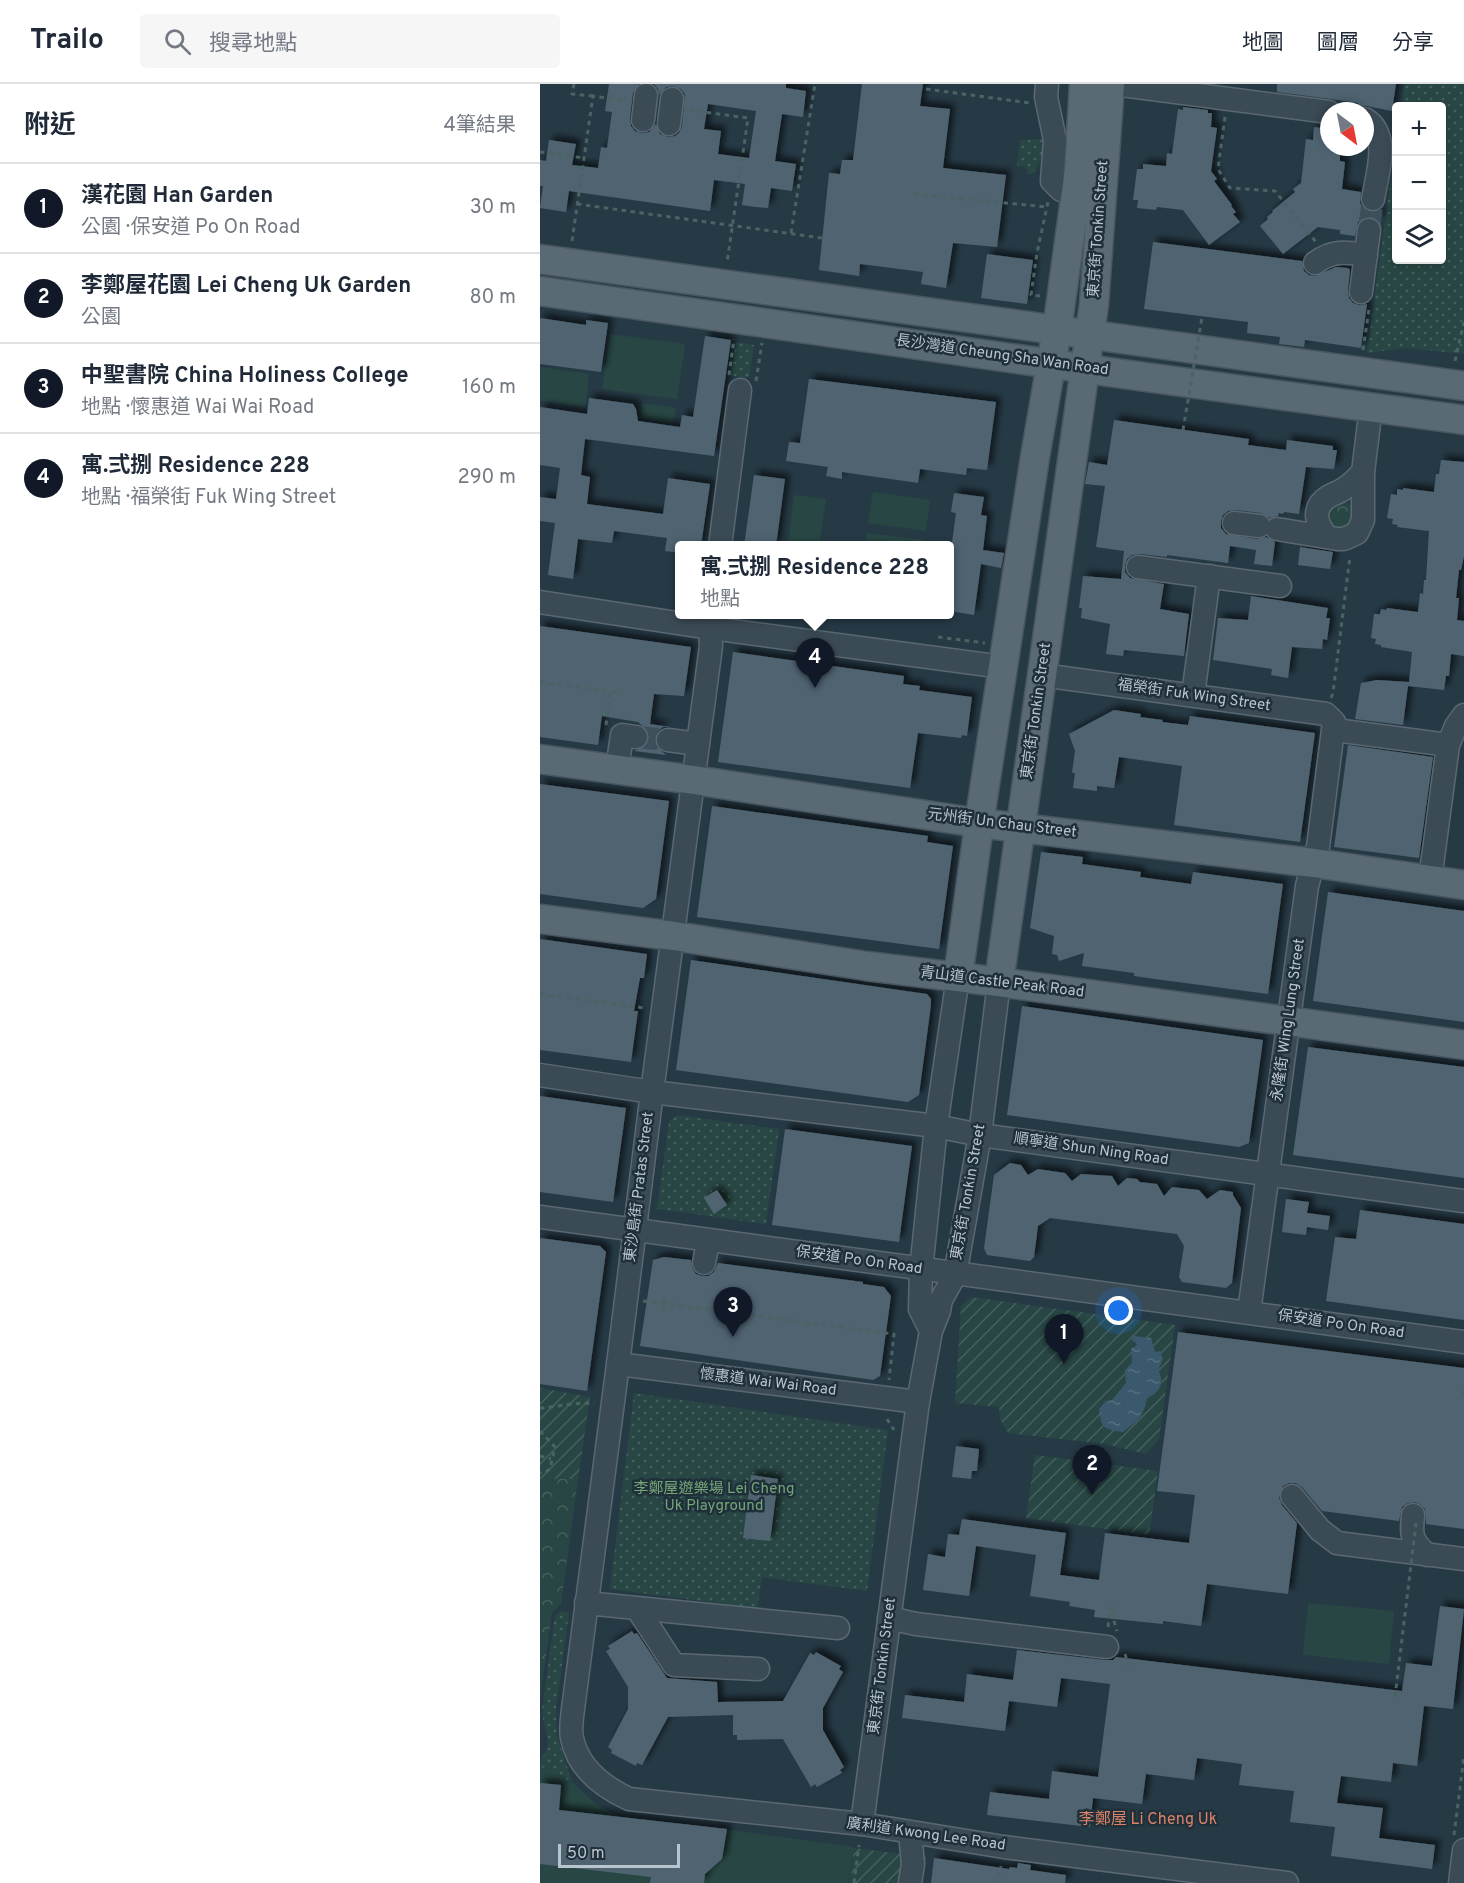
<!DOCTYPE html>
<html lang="zh-TW">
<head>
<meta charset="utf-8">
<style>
  body { margin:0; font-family:Overpass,"Noto Sans TC",sans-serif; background:#f6f6f7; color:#1f2937 }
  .controls { position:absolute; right:18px; top:18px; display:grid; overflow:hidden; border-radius:6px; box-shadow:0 3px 9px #0003 }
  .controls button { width:54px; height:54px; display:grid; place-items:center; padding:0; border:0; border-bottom:2px solid #e0e1e3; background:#fff; color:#1f2937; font:30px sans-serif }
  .compass { position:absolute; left:780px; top:18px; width:54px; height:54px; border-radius:50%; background:#fff; box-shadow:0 3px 9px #0003; rotate:148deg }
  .scale { position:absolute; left:18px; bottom:15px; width:122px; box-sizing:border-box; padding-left:6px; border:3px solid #b9c5ce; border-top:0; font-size:16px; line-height:21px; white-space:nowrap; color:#b9c5ce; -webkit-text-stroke:4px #1f303b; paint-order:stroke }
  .you { position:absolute; left:579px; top:1227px; width:21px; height:21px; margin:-15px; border:4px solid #fff; border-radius:50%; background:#1a73e8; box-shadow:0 0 0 9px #1a73e833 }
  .badge { display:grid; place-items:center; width:39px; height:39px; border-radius:50%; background:#111827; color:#fff; font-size:20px; font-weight:700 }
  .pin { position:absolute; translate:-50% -50px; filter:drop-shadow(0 2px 3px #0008) }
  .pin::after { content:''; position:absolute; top:32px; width:21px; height:18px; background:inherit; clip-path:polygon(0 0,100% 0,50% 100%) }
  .popup { position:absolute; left:135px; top:457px; width:279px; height:78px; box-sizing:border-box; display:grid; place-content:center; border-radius:6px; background:#fff; filter:drop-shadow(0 2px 4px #0005); font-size:20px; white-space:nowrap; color:#747a83 }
  .popup b { font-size:22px; color:#1f2937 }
  .popup::after { content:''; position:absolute; left:50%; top:100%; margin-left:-12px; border:12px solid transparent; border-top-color:#fff }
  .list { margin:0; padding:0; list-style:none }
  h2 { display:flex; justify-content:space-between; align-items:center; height:78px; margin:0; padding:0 24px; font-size:26px }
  h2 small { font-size:20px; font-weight:400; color:#747a83 }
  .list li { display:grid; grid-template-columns:39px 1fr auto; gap:18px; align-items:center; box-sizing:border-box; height:90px; padding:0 24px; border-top:2px solid #e0e1e3 }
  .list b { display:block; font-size:22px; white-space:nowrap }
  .list p { margin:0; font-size:20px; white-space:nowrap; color:#747a83 }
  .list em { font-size:20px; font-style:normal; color:#747a83 }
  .icon { flex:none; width:33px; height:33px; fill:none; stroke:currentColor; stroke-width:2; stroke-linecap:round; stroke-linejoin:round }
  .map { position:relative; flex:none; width:924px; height:1799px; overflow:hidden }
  header { display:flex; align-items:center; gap:36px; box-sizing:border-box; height:84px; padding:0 30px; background:#fff; border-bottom:2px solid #e0e1e3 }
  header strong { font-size:28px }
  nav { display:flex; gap:33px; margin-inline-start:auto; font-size:21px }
  .search { width:420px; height:54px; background:#f6f6f7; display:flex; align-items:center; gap:15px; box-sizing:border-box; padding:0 21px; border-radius:6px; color:#747a83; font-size:22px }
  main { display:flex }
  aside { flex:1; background:#fff }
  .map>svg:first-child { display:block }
</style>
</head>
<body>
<header>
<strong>Trailo</strong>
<div class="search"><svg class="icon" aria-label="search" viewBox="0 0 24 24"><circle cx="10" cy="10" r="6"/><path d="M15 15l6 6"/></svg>搜尋地點</div>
<nav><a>地圖</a><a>圖層</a><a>分享</a></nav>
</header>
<main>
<aside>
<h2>附近<small>4筆結果</small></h2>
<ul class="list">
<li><span class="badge">1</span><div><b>漢花園 Han Garden</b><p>公園 · 保安道 Po On Road</p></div><em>30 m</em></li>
<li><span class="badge">2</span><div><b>李鄭屋花園 Lei Cheng Uk Garden</b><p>公園</p></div><em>80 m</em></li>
<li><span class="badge">3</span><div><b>中聖書院 China Holiness College</b><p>地點 · 懷惠道 Wai Wai Road</p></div><em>160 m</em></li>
<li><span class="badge">4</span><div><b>寓.弍捌 Residence 228</b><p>地點 · 福榮街 Fuk Wing Street</p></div><em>290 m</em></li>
</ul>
</aside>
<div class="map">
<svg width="924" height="1799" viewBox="0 0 924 1799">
  <defs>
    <pattern id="forest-crowns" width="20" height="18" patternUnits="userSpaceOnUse" patternTransform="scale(1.5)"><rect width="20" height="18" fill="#284744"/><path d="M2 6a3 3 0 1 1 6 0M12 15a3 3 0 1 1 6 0" fill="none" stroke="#45605e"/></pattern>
    <pattern id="park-dots" width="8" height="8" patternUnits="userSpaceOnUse" patternTransform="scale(1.5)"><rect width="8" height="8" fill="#284744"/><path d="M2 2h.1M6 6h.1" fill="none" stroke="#45605e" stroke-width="1.8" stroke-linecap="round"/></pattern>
    <pattern id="garden-furrows" width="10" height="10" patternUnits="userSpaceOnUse" patternTransform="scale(1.5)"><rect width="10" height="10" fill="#284744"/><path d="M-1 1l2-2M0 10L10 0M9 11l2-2" fill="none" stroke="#45605e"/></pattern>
    <pattern id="water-ripples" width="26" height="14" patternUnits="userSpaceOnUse" patternTransform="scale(1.5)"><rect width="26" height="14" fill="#3a596d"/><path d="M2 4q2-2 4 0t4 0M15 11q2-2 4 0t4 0" fill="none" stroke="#546f81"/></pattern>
    <filter id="shadow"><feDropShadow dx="5" dy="-5" stdDeviation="3" flood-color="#0009"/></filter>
  </defs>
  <rect width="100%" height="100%" fill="#263a46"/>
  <g fill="#284744">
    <polygon points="70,250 145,260 137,315 62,305"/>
    <polygon points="0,283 49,290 45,323 0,317"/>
    <polygon points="102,319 136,324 133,339 100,334"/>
    <polygon points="333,408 390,416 386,447 328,439"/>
    <polygon points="254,411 286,415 279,461 248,461"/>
    <polygon points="327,449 385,456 384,461 326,461"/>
    <polygon points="768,1519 854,1527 849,1580 763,1571"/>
    <polygon points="0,1682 32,1698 57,1721 82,1734 148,1740 314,1763 309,1799 0,1799"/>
  </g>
  <g fill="url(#forest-crowns)">
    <polygon points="802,416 813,422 816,434 799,450 783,433"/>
    <polygon points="0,1395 38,1395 21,1520 12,1528 0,1614"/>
  </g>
  <g fill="url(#park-dots)">
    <polygon points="864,0 924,0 924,270 866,264 827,269 856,58 856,176 902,176 902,22 861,22"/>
    <path d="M503,55C504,70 501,79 492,90H487V84L477,81L480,56Z"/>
    <polygon points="196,258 214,261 209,294 191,292"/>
    <polygon points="137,1031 239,1045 226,1140 117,1125 129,1038"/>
    <polygon points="94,1309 348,1346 327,1507 222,1493 217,1524 70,1505"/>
    <path d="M22,1527L29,1529L16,1625L17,1652L32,1698L0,1682C0,1674 7,1668 8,1660C9,1653 2,1636 2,1626L15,1531Z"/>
  </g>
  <g fill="url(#garden-furrows)">
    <polygon points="431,1213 635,1241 619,1355 606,1370 565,1360 468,1349 460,1335 459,1323 415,1319 421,1222"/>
    <polygon points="0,1304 50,1313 38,1395 0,1395"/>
    <polygon points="495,1371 618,1387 609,1451 486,1434"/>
    <polygon points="314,1764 386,1773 382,1799 310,1799"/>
  </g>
  <path fill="url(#water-ripples)" d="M593,1252L611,1254L615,1268L620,1267L623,1275L618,1286C625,1298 620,1309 607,1314C603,1334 598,1336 583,1348C564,1345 561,1345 559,1325L566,1317L572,1316L586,1299L585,1286L592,1279L591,1265L597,1261L595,1258L592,1257Z"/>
  <g fill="#4f6471" fill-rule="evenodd" filter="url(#shadow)">
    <path d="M69,0H99L93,9L90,34L91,42L95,47L102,49L109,48L116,40L120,50L128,53L135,52L139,49L142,42L145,10L141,5L133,2L126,3L119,11L118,5L114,0H246V4L266,7L263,33L242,30L235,77L256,80L252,107L231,104L228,124L215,123L202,121L205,100L174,96L170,127L29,107L26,128L0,124L3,102H0V76L6,77L9,56L36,60L32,81L58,84L61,63L67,64L72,28L65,27ZM168,20L216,27L209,74L178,70L181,47L164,45Z"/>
    <polygon points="322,0 383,0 380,22 410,25 403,84 466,91 457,163 413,159 406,204 381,200 383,188 320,180 319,192 279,186 289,89 300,90 302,76 313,76"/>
    <polygon points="737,0 856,0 852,27 827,22 818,22 818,19 791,15 737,8"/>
    <polygon points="643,23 668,26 668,29 672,29 671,43 677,44 671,87 677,95 674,97 692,121 691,122 696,128 693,130 700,138 669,161 643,126 617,123 616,126 597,124 598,116 593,116 597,85 603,85 603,80 626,82 627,69 632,70 638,25 643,26"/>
    <polygon points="774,43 789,45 789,63 800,63 800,77 805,78 802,105 821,108 820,119 824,125 831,128 840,126 839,137 831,133 823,134 818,138 815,152 800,150 800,146 778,143 743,170 720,142 728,135 727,133 733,128 732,127 755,108 753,105 761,99 766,55 773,56"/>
    <polygon points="613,158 762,177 764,187 769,191 775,192 796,183 808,184 810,186 808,206 809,214 813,219 819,221 827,220 821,264 765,256 764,263 739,260 740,253 707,249 708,238 604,225"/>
    <polygon points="447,170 493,176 487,220 441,214"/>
    <polygon points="0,234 46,241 46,236 68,239 61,288 0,280"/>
    <polygon points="165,252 191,256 174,372 45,355 41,391 50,393 47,420 123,430 128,394 170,400 161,462 140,462 140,469 125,467 127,454 74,447 72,459 38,455 33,495 8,491 15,439 0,437 0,413 16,415 20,384 0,381 0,323 47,330 49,314 93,320 96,325 98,337 140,343 142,331 153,333"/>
    <polygon points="269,295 456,318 447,386 427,384 426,391 380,385 378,399 302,388 302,395 286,392 288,383 246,377 249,358 260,359"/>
    <polygon points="574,336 709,355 708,361 746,366 747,356 793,362 793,366 797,366 794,385 766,383 759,430 744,428 743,430 739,429 738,432 730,434 721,429 696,426 688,427 683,431 681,437 681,444 686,450 717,455 726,453 735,458 732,482 714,480 716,466 690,462 688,479 627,471 627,473 600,470 592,471 587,475 585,481 585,488 590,494 624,500 620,525 649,530 644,572 584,566 583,572 566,570 570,540 541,534 542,524 539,524 543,492 581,495 584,467 556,463 565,402 545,400 549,378 567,381"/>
    <polygon points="901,376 924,378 924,472 921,486 919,486 916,514 919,514 917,536 924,537 924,572 911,570 909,592 906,592 904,606 868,602 863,641 815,635 821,599 837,596 869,598 872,568 841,563 841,561 835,560 836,555 831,554 834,530 840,530 841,525 846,526 847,524 878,528 880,509 883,510 884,496 886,496 889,447 857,443 858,441 852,440 853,435 847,434 851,410 857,411 857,405 863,406 863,404 894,408 896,390 899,390"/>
    <polygon points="214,391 245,395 236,462 204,462"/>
    <polygon points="414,409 444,413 441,431 447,432 443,466 464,469 461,484 441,480 434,531 410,527 410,473 416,429 411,428"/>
    <polygon points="760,463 793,468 790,485 758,481"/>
    <polygon points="711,512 788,524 786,534 790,534 787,556 783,555 782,565 752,563 748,594 731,591 732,585 673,576 678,534 708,536"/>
    <polygon points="0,542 151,563 144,612 114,610 110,640 130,643 123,643 118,647 115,655 116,662 126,671 94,667 106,662 109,654 108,647 98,638 62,632 58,661 0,653"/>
    <polygon points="193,568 364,592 363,600 380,602 379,606 432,613 427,652 422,651 421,654 378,649 370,704 178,678"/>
    <polygon points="574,626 601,630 600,633 623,636 622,638 648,641 650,632 775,649 760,758 634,741 642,682 579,673 574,704 557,702 557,707 533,704 535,689 532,689 535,667 529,650"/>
    <polygon points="808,661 893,673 879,774 794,763"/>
    <polygon points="0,700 129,717 116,815 103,824 0,810"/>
    <polygon points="172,722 388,752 387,758 413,762 399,865 157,833"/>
    <polygon points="501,768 543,773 542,780 601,788 600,793 651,800 653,788 743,800 728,910 615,895 594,892 594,889 542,882 544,869 519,877 517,871 512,870 514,852 490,844"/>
    <polygon points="788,808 924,827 924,938 773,917"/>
    <polygon points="0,855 107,870 104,894 100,894 94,927 98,927 91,978 0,966"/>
    <polygon points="151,876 387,910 391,915 391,921 379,1011 368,1018 136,986"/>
    <polygon points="482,922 723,956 709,1059 699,1063 467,1031"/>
    <polygon points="768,963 924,983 924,1094 753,1071"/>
    <polygon points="0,1012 86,1024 73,1118 0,1108"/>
    <polygon points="245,1045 372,1062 359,1158 232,1141"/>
    <polygon points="470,1079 481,1081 488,1091 498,1085 525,1089 532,1097 541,1090 572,1092 578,1102 587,1094 597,1095 600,1098 617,1100 624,1112 632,1103 659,1106 667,1115 680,1106 693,1108 693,1111 701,1124 692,1199 686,1204 642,1198 639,1193 644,1162 637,1150 510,1134 498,1142 494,1173 490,1177 447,1171 444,1164 454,1091"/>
    <polygon points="177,1106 187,1121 174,1130 164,1114"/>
    <polygon points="746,1115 769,1118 767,1129 790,1132 788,1146 767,1143 766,1151 742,1148"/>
    <polygon points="820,1126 924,1140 924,1236 786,1217 795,1153 816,1155"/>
    <polygon points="0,1154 60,1162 66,1168 47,1307 0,1300"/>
    <polygon points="124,1173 151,1176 152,1184 156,1190 162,1192 168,1192 174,1188 178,1179 323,1198 323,1200 344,1203 351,1212 340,1292 333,1296 100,1262 113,1176"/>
    <polygon points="638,1248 924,1284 924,1445 886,1440 885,1425 880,1420 875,1418 868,1419 862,1423 859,1437 782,1427 762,1403 756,1399 749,1399 743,1402 739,1414 742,1421 757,1439 748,1510 667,1500 661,1542 623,1537 623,1540 554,1533 555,1526 529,1522 530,1518 490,1512 496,1471 436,1462 429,1512 383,1506 388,1470 405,1473 408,1450 419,1451 422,1435 526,1449 520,1491 559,1496 565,1449 649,1459 655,1411 617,1407"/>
    <polygon points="416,1362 439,1365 437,1387 432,1387 431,1395 412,1393"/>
    <polygon points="211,1391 238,1395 230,1457 203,1454"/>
    <polygon points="900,1522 924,1525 913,1625 884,1622 877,1682 853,1679 851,1698 801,1692 797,1719 843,1724 839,1754 895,1761 892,1785 791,1772 795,1743 750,1738 754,1707 699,1701 702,1680 657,1674 654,1696 606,1690 602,1720 553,1714 550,1743 447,1731 450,1708 509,1715 512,1687 558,1693 570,1600 521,1594 517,1623 469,1617 465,1647 362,1634 365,1611 424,1618 427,1590 473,1596 477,1566 565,1576 573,1576 576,1573 862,1607 866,1579 892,1582"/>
    <polygon points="92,1547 94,1550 97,1549 127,1594 177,1598 178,1618 243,1617 270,1569 274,1571 276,1568 301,1582 299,1585 303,1588 283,1624 283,1646 304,1683 300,1686 302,1689 277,1703 275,1700 271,1703 243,1655 197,1656 197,1651 193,1651 193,1631 128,1633 102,1681 97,1679 96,1682 71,1669 72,1666 68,1663 88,1625 88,1603 66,1567 70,1565 68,1562"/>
    <polygon points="0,1699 21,1701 19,1726 187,1745 182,1775 165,1790 164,1799 110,1799 111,1793 0,1780"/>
    <polygon points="394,1774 469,1785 470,1783 477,1784 478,1779 491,1781 490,1786 526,1791 525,1799 391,1799"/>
  </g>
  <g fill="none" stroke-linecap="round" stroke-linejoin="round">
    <g stroke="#3c4f5a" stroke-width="22" stroke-dasharray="22 11" stroke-linecap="butt">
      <polyline points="829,146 833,115"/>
      <polyline points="96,653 128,656"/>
    </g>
    <g stroke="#5a6872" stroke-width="25">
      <g id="minor">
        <polyline points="507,0 506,13 515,56 512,97 521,106 536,108"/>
        <polyline points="574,0 789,28"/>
        <path d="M825,35C851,51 837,90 833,115"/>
        <polyline points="103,36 106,11"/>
        <polyline points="129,40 132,15"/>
        <path d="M775,179C792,166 806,168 826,171"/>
        <polyline points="821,208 829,146"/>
        <polyline points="694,439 719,442"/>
        <polyline points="737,445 797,455 804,455 817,449 823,436 823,388 831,323"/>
        <path d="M788,453C776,442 771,424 788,413C793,410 800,408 805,404C812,400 817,394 823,388"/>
        <polyline points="180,462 200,306"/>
        <polyline points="598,483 740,502"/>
        <polyline points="0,518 170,544 463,583"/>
        <path d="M171,530L170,544L171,562L112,1008L78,1280L33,1625C32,1634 30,1645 32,1654C38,1684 63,1703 89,1715L322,1740L464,1763L747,1799"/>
        <polyline points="502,591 786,630 794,638 778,763 767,802 709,1228"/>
        <polyline points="653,611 669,492"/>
        <polyline points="795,646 908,661"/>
        <polyline points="128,656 158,660"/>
        <polyline points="77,685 82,651 96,653"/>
        <polyline points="890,796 908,661 916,642 924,631"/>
        <polyline points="0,991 112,1008 396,1042 440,1051 924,1117"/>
        <polyline points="0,1133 924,1258"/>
        <polyline points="164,1179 168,1157"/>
        <polyline points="391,1247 380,1225 381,1186 396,1042 418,893"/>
        <polyline points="78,1280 378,1318"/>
        <polyline points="752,1412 780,1446 797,1459 924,1475"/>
        <path d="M873,1431C871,1452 871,1456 887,1471"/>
        <polyline points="46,1519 298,1544"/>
        <polyline points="98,1526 134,1581 218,1585"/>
        <polyline points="349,1534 376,1540 567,1563"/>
        <polyline points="322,1740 378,1318 391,1247 399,1227 401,1216 415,1191 440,1051 459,898"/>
        <polyline points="370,1799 373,1780 370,1749"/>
        <polyline points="920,1799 924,1766"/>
      </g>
    </g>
    <g stroke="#485761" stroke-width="31">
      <g id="major">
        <polyline points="0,175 924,302"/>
        <polyline points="0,207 583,290 924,336"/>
        <polyline points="0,675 154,696 439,739 774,779 924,801"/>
        <polyline points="0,835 134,852 326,882 459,898 924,961"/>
        <polyline points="418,893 442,720 495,373 517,246 539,86 544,0"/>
        <polyline points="459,898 554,220 570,0"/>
      </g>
    </g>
    <g stroke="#496462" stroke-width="3" stroke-dasharray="4.5 4.5" stroke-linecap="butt">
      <polyline points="34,0 32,10 53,12"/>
      <polyline points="386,5 490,19"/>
      <polyline points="149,26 208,34 187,179"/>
      <polyline points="685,33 678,85 690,104 735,107 776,158"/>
      <polyline points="0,68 44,74"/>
      <polyline points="374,110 507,123"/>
      <polyline points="37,120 282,154"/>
      <polyline points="251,149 275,0"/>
      <polyline points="32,157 53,12 86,17"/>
      <polyline points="500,212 491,211 497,169 508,118"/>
      <polyline points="823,266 829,225"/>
      <polyline points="915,277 924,238"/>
      <polyline points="189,291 194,255"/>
      <polyline points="216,297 222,259"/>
      <polyline points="398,553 445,559"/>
      <polyline points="0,598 82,609"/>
      <polyline points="791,614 793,609 810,472"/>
      <polyline points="66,641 70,607"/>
      <polyline points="0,910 105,924"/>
      <polyline points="103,1217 354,1250 349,1296"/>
      <polyline points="923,1312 924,1301"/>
      <path d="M0,1324C16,1323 41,1317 54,1320"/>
      <polyline points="347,1335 354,1346"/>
      <polyline points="0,1347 15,1363 10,1385 6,1388 0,1389"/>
      <polyline points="0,1372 11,1375"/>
      <polyline points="568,1543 570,1524 575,1525 574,1537 577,1547"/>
      <polyline points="585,1570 590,1587"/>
      <polyline points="914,1751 924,1672"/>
      <polyline points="314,1799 319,1761"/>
      <polyline points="453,1799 459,1793 461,1782"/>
    </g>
    <use href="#minor" stroke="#3b4b55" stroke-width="22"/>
    <use href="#major" stroke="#596a75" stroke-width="28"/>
    <g stroke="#496462" stroke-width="3" stroke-dasharray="4.5 4.5" stroke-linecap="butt">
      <polyline points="643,346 662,233"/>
      <polyline points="123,1228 125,1215"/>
      <polyline points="267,1242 268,1235"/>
      <polyline points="855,1613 876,1439"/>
    </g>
  </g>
  <g text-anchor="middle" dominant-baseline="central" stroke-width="5" stroke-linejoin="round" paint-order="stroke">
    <g font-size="15" fill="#b9c5ce" stroke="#1f303b">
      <text transform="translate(559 145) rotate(-86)">東京街 Tonkin Street</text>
      <text transform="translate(462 272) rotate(8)">長沙灣道 Cheung Sha Wan Road</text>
      <text transform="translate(654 612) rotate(8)">福榮街 Fuk Wing Street</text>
      <text transform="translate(497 627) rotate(-82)">東京街 Tonkin Street</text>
      <text transform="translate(462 740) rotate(7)">元州街 Un Chau Street</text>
      <text transform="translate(462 899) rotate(7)">青山道 Castle Peak Road</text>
      <text transform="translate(749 936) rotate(-82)">永隆街 Wing Lung Street</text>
      <text transform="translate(551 1066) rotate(8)">順寧道 Shun Ning Road</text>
      <text transform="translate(100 1103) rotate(-83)">東沙島街 Pratas Street</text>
      <text transform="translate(429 1108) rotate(-80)">東京街 Tonkin Street</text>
      <text transform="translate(319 1177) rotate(8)">保安道 Po On Road</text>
      <text transform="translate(801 1241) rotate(8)">保安道 Po On Road</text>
      <text transform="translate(228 1299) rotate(7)">懷惠道 Wai Wai Road</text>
      <text transform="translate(343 1582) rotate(-83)">東京街 Tonkin Street</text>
      <text transform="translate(386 1751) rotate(8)">廣利道 Kwong Lee Road</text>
    </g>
    <g font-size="15" fill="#76a577" stroke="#1f303b">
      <text x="174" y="1405">李鄭屋遊樂場 Lei Cheng<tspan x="174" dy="17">Uk Playground</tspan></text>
    </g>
    <g font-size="16" fill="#dc8266" stroke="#1f303b">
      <text x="608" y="1736">李鄭屋 Li Cheng Uk</text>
    </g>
  </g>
</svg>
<div class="controls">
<button>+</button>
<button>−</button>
<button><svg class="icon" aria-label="layers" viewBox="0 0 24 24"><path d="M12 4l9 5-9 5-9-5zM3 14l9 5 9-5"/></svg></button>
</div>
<svg class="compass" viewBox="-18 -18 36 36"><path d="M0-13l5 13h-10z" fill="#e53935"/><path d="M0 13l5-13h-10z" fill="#747a83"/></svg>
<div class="scale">50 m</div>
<div class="you"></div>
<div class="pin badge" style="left:524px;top:1280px">1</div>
<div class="pin badge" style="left:552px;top:1411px">2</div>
<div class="pin badge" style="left:193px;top:1253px">3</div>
<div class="pin badge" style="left:275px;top:604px">4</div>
<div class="popup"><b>寓.弍捌 Residence 228</b>地點</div>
</div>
</main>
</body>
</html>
